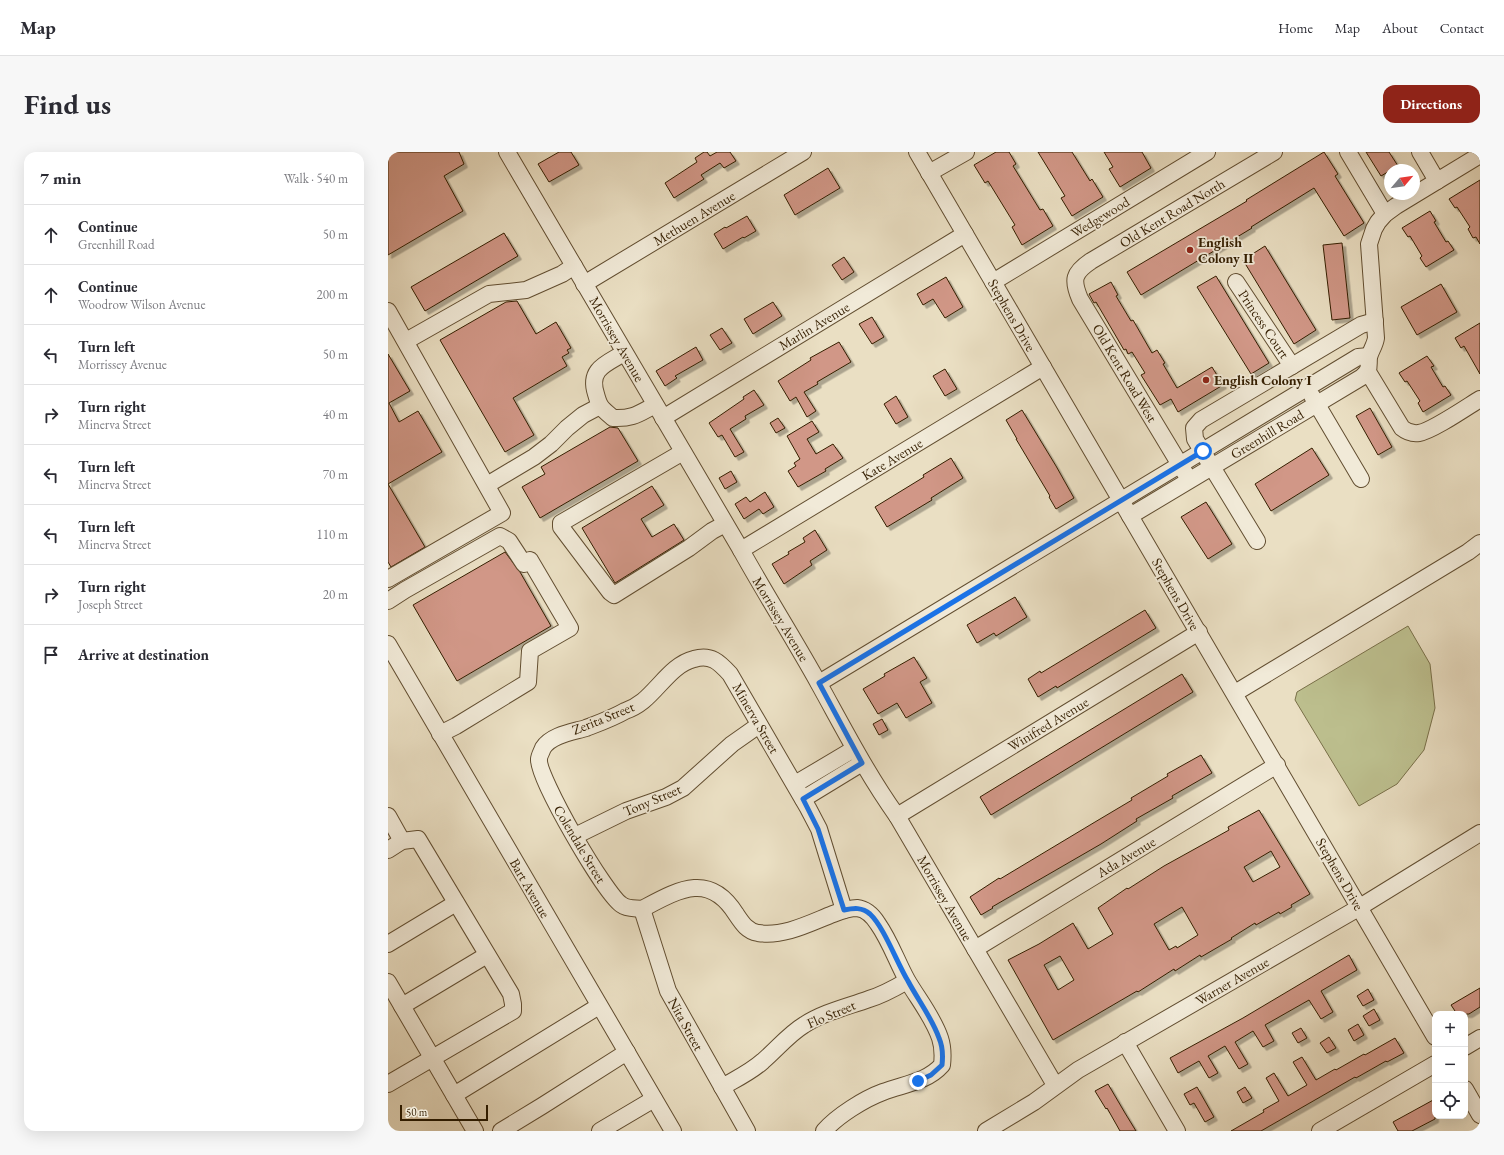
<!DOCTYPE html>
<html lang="en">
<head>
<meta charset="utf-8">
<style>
  body { margin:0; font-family:"EB Garamond",serif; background:#f7f7f7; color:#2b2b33 }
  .controls { position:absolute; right:12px; bottom:12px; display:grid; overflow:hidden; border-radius:8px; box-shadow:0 4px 16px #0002 }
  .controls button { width:36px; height:36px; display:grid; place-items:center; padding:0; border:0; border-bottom:1px solid #e1e1e2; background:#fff; color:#2b2b33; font:20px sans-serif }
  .compass { position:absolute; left:996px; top:12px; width:36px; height:36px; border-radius:50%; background:#fff; box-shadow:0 4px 16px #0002; rotate:61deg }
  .scale { position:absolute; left:12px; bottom:10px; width:88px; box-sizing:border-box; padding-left:4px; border:2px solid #341e00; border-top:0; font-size:11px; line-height:14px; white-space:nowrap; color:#341e00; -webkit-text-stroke:3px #f1ead8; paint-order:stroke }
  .stop { position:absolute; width:12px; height:12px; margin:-9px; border:3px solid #1a73e8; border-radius:50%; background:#fff }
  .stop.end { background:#1a73e8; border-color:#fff; box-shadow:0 1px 4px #0008 }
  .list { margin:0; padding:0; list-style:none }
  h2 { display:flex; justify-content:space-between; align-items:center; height:52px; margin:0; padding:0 16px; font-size:17px }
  h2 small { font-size:13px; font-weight:400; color:#7c7c81 }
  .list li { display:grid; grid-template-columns:26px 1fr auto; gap:12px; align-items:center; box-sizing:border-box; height:60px; padding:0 16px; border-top:1px solid #e1e1e2 }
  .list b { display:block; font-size:15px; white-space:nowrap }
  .list p { margin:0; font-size:13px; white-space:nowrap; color:#7c7c81 }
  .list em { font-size:13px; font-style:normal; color:#7c7c81 }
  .icon { flex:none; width:22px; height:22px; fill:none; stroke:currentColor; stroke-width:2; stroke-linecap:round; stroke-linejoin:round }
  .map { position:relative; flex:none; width:1092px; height:979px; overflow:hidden; border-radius:12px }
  header { display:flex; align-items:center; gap:24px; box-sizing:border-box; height:56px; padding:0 20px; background:#fff; border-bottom:1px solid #e1e1e2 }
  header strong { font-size:19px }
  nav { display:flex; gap:22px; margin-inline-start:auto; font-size:14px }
  .intro { display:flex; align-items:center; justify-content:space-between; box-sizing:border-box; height:96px; padding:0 24px }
  h1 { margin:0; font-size:28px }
  .button { padding:10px 18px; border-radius:12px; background:#8f2418; color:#fff; font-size:14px; font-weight:700 }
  main { display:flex; gap:24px; padding:0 24px }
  aside { flex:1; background:#fff; border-radius:12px; box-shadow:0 4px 16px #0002 }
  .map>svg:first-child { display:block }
</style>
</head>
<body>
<header>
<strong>Map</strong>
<nav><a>Home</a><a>Map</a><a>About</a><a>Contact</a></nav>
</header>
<div class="intro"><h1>Find us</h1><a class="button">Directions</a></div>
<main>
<aside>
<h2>7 min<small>Walk · 540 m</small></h2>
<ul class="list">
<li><svg class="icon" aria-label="ahead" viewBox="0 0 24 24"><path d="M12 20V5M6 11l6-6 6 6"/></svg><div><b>Continue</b><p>Greenhill Road</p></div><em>50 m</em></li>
<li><svg class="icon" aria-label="ahead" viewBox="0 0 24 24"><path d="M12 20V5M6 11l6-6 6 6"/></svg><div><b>Continue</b><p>Woodrow Wilson Avenue</p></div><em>200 m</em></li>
<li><svg class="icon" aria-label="left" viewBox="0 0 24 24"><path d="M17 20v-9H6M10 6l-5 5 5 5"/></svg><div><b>Turn left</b><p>Morrissey Avenue</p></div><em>50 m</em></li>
<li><svg class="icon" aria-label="right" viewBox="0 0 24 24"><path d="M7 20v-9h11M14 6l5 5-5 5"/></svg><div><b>Turn right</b><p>Minerva Street</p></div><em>40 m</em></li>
<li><svg class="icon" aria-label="left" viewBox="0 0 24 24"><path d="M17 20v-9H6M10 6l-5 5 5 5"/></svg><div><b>Turn left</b><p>Minerva Street</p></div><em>70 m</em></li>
<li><svg class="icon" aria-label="left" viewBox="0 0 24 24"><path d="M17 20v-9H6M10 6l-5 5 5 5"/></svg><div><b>Turn left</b><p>Minerva Street</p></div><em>110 m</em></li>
<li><svg class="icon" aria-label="right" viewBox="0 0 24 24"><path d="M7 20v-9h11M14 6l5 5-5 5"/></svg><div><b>Turn right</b><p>Joseph Street</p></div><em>20 m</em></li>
<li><svg class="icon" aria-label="arrive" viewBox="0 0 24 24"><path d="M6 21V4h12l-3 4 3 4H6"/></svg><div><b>Arrive at destination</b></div></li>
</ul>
</aside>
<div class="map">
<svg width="1092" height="979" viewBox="0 0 1092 979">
  <defs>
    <filter id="shadow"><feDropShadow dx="3.5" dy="3.5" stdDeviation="0" flood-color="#0004"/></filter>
  </defs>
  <rect width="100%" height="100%" fill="#eadfc3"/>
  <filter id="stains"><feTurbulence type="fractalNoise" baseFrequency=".005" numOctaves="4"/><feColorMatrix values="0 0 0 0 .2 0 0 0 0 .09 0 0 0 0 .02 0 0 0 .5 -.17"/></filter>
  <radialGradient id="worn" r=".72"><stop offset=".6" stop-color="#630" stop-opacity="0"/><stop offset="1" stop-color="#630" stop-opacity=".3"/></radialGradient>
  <polygon fill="#bdc08f" stroke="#786f48" points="1020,474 1042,512 1047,556 1036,598 1009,632 971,654 907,548 909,540"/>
  <g fill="#d19787" stroke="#341e00" fill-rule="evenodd" filter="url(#shadow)">
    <polygon points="0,0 71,0 76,12 56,24 75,59 0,103"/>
    <polygon points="171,0 183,0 191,13 161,30 150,12"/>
    <polygon points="316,0 319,0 322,4 329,0 342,0 348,9 336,16 332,11 313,23 316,27 286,46 277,31 309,10 307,6"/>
    <polygon points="608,0 621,0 628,12 625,14 652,58 655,57 665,74 634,93 624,75 627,73 600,29 597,31 586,13"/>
    <polygon points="650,0 684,0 702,29 704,27 715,45 684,64 673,46 677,44"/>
    <polygon points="716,0 754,0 763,16 732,35 721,17 725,15"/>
    <polygon points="936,0 950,22 947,24 976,71 956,84 926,36 863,75 864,76 753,143 739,120 859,49 858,48"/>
    <polygon points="978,0 1001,0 1010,14 993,24"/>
    <polygon points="440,16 452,36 407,63 396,43"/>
    <polygon points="1092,28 1092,92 1088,85 1085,86 1080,77 1082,75 1069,55 1067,56 1061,47"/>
    <polygon points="1042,59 1048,69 1046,70 1058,90 1060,89 1066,98 1038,115 1032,106 1034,104 1022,84 1020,85 1014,76"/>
    <polygon points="359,64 368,79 356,86 355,85 335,97 326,82 337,75 338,76"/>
    <polygon points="116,81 130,104 37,159 23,135"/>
    <polygon points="954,91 962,166 944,168 935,93"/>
    <polygon points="877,94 928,178 906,192 855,108"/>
    <polygon points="456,105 466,120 454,128 444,113"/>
    <polygon points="828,124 881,211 863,222 809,135"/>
    <polygon points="558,125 575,155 557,166 545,147 535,153 529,142"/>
    <polygon points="723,130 730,143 728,144 743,169 745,168 764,201 769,198 777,211 775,212 789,236 824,215 835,233 790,260 783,247 772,253 753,223 757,221 744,200 740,202 738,197 736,198 708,150 706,151 701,142"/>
    <polygon points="1053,132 1069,160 1029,183 1013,155"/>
    <polygon points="129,149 148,182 168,170 183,196 179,198 181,201 174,205 179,214 125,246 146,283 117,300 52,188 118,150"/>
    <polygon points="385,150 394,164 365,182 356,167"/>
    <polygon points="484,165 496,185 484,192 471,172"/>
    <polygon points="1092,171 1092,222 1076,194 1073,196 1067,186"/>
    <polygon points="334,176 344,191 332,198 322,183"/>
    <polygon points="451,190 463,210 429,230 430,232 416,240 428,259 419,265 408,245 402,249 390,229 423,208 422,206"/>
    <polygon points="308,195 315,208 287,224 289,226 277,234 268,219"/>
    <polygon points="0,202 22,239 1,251 11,270 30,259 54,300 0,332 37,395 3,415 0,410"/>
    <polygon points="1039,204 1046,214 1043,215 1055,235 1057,234 1063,243 1035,260 1030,251 1032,249 1019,229 1017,230 1011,221"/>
    <polygon points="557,217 569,237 557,244 545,224"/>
    <polygon points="366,238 376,253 357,264 358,267 342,277 356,300 347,305 334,283 330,285 321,271 356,247 355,245"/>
    <polygon points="508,244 520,265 508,272 496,252"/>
    <polygon points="982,256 1004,295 990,303 968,264"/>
    <polygon points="634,258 668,314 686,346 668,357 661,345 662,344 628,287 629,287 618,268"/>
    <polygon points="390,266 397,276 388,281 382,271"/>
    <polygon points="424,269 431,280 419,287 428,302 445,292 455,306 437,317 438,319 410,335 400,319 408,314 406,311 412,307 399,284"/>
    <polygon points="222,275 230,276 250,309 152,366 134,335 157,322 153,315"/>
    <polygon points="924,296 941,323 883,359 867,332"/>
    <polygon points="563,306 575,326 543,346 544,348 499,375 487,355 536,325 535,323"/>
    <polygon points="343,319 349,330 337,337 331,326"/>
    <polygon points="264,334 276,353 253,367 264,385 286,372 296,388 227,431 194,376"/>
    <polygon points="377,340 386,355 375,362 371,357 356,367 347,352 358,345 362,350"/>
    <polygon points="818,350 844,392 820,407 793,365"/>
    <polygon points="427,378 439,398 422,409 424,413 396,432 384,412 401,402 400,400 417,390 415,386"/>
    <polygon points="117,400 132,420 163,474 69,529 25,453"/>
    <polygon points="627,445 639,465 608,484 606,481 589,491 579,473"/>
    <polygon points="757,458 768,476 669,536 668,534 650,545 640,527 652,519 653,521"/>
    <polygon points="526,505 539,526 532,530 544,551 518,566 509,551 490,562 475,537 497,524 496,522"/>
    <polygon points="794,522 805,540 603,663 592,645"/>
    <polygon points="494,567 500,578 491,583 485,572"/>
    <polygon points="813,603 824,621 784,644 785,646 748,667 749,669 713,692 604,755 605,756 593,763 582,745 611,726 612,727 707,670 744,648 743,646 780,624 779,622"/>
    <path d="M871,658L922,742L903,753L904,755L892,762L891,760L868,773L867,771L843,786L844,787L813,805L812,803L787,819L786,817L750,840L749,839L665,888L620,808L651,792L685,771L700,797L725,782L710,756L739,736L740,737L776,714L841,678L840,675ZM883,699L892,715L865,730L856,715ZM794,755L810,783L789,796L788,794L781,798L766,772ZM672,804L686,828L670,838L656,813Z"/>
    <polygon points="961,803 969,818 933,839 945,860 933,867 921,848 877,873 886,889 875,895 865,879 847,890 860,912 851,917 837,894 820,904 830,921 821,926 811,909 790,921 782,906 855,866"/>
    <polygon points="1092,836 1092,855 1081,862 1069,862 1063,853"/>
    <polygon points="980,837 986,848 975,854 969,844"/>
    <polygon points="986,857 992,868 981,874 975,864"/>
    <polygon points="970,872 976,883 966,889 960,878"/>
    <polygon points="913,876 919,886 910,891 904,881"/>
    <polygon points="941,885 948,896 939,901 932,891"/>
    <polygon points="1007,886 1016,901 999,910 998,909 968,926 967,925 873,979 843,979 876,960 875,958 891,949 878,926 886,921 900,944 919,933 905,910 914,905 928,928 947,917 948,918 976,902 977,903"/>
    <polygon points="720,932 737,961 748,979 732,979 719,956 718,957 707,939"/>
    <polygon points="809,935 826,965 817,970 806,951 802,953 796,942"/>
    <polygon points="857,935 864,946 855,951 849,940"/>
    <polygon points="1047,947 1047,967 1024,979 1010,979 1005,970"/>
  </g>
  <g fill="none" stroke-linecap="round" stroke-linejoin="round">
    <g stroke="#624e31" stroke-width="18">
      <g id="minor">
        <path d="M119,0L353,398C378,443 406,487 431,532C456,577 479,622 509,664L667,933"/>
        <polyline points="529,0 1047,885"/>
        <polyline points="960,0 997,62"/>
        <polyline points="1032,0 1049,29"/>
        <polyline points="541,21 578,0"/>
        <polyline points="605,130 819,0"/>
        <polyline points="848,130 904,214"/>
        <polyline points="196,132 415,0"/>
        <polyline points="0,159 114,361 0,427"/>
        <polyline points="18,189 101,142 138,138 174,122 186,114"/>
        <path d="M236,201C218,212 200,217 208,242C212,257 214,256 225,266C245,267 250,262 267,253"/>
        <path d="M980,220L1014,276C1019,280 1024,282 1031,281C1044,279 1079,255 1092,247"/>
        <polyline points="924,244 973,327"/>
        <polyline points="275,266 577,82"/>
        <polyline points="295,300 173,371 173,375 222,440 226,443 301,396 324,379 337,372"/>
        <path d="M797,321L692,147C684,128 685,121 703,109L886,0"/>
        <polyline points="99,333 146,305 163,292 179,276 195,263 212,254"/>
        <path d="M742,364L974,225C983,217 980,215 981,205C983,198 987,193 988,186L981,92L986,77L990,70L997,62L1008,54L1092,3"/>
        <polyline points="869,389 807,287 806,276 813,268 973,173 987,169"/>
        <polyline points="353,398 655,215"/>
        <polyline points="0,449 17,438 112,384 121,389 136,412 142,408 182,476 142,499 140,530 68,574 52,582"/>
        <polyline points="0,492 285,979"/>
        <polyline points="431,531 970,205 981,204"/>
        <polyline points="847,541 1080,400 1092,391"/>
        <polyline points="407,632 466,597"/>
        <polyline points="415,647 474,611"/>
        <polyline points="0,664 14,689"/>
        <polyline points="509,664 811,480"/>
        <polyline points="187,684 238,659 278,645 295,636 344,592 371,573"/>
        <polyline points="0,698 14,689 30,687 123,842 125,852 125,859 0,932"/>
        <path d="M254,757C248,756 239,757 234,753C218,744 149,625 151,607C151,604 154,599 155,596C163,583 185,580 198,576C211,571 225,566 237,559C243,557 250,553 255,549C272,535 285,512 306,507C323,502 331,510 342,522L420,656L431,677L456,758"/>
        <path d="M254,757C290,738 321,719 348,762C354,771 359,779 370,781C396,785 422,771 445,762C453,759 461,756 469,756C478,757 485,764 490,772C502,789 509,810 519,828C530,847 545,865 552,886C555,895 555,904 554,913C539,930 516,932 495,940C476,947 449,964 436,979"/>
        <polyline points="254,757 280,839 359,979"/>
        <polyline points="0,792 68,751"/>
        <polyline points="587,797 889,613"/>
        <polyline points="0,830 87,979"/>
        <polyline points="14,854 99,803"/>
        <polyline points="737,890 789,979"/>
        <polyline points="1077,895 1092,886"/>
        <path d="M334,935C348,927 363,920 375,909C389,897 401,882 416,873C436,860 459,855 481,847C495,843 507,836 519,829"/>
        <polyline points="1077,937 1092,963"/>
        <polyline points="66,943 211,854"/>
        <polyline points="113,979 154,954 239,900"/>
        <polyline points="212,979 266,947"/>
        <polyline points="598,979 646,950 690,918 967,758 1092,681"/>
        <polyline points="932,979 1047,912"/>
      </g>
    </g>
    <use href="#minor" stroke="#f1ead8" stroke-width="16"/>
  </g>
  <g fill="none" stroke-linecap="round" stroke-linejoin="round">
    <path stroke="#1a73e8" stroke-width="5" d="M530,929L543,923L554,913C555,904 555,895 551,886C544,866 530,848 520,829C509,811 496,775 482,762C474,755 466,756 456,758L430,677L415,647L474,611L431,531L815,299"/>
  </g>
  <g fill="#8f2418" stroke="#f1ead8" stroke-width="1.5">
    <circle cx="802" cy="98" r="4"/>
    <circle cx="818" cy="228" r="4"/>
  </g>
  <g text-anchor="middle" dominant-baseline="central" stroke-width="3.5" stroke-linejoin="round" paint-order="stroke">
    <g font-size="14" fill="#341e00" stroke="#f1ead8">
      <text transform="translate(784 61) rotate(-31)">Old Kent Road North</text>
      <text transform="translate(712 65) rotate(-31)">Wedgewood</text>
      <text transform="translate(306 66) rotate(-31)">Methuen Avenue</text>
      <text transform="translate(624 163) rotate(60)">Stephens Drive</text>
      <text transform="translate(876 172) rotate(56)">Princess Court</text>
      <text transform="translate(426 174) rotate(-31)">Marlin Avenue</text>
      <text transform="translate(229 187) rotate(60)">Morrissey Avenue</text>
      <text transform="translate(737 221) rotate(59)">Old Kent Road West</text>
      <text transform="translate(879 282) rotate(-31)">Greenhill Road</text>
      <text transform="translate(504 307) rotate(-31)">Kate Avenue</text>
      <text transform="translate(788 442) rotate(60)">Stephens Drive</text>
      <text transform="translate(393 467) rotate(59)">Morrissey Avenue</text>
      <text transform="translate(215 566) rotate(-22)">Zerita Street</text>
      <text transform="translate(368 566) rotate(60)">Minerva Street</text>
      <text transform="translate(660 572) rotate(-31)">Winifred Avenue</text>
      <text transform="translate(264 648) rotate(-23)">Tony Street</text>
      <text transform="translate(192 692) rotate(59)">Colendale Street</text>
      <text transform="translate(738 705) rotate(-31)">Ada Avenue</text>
      <text transform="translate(952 722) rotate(60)">Stephens Drive</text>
      <text transform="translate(142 736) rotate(60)">Bart Avenue</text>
      <text transform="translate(557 746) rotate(60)">Morrissey Avenue</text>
      <text transform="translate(844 829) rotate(-30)">Warner Avenue</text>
      <text transform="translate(443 862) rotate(-23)">Flo Street</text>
      <text transform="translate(298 872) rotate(61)">Nita Street</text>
    </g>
    <g font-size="14" font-weight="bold" fill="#341e00" stroke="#f1ead8" text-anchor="start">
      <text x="810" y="90">English<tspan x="810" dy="16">Colony II</tspan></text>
      <text x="826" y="228">English Colony I</text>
    </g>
  </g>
  <rect width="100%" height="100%" filter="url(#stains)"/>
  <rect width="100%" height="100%" fill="url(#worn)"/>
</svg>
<div class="controls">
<button>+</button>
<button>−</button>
<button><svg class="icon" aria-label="locate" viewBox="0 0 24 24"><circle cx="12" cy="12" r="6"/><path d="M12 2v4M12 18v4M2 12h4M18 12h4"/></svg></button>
</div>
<svg class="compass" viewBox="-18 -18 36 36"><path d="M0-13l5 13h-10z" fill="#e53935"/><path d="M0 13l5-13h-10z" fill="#7c7c81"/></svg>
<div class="scale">50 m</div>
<div class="stop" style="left:815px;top:299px"></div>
<div class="stop end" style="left:530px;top:929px"></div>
</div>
</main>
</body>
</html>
